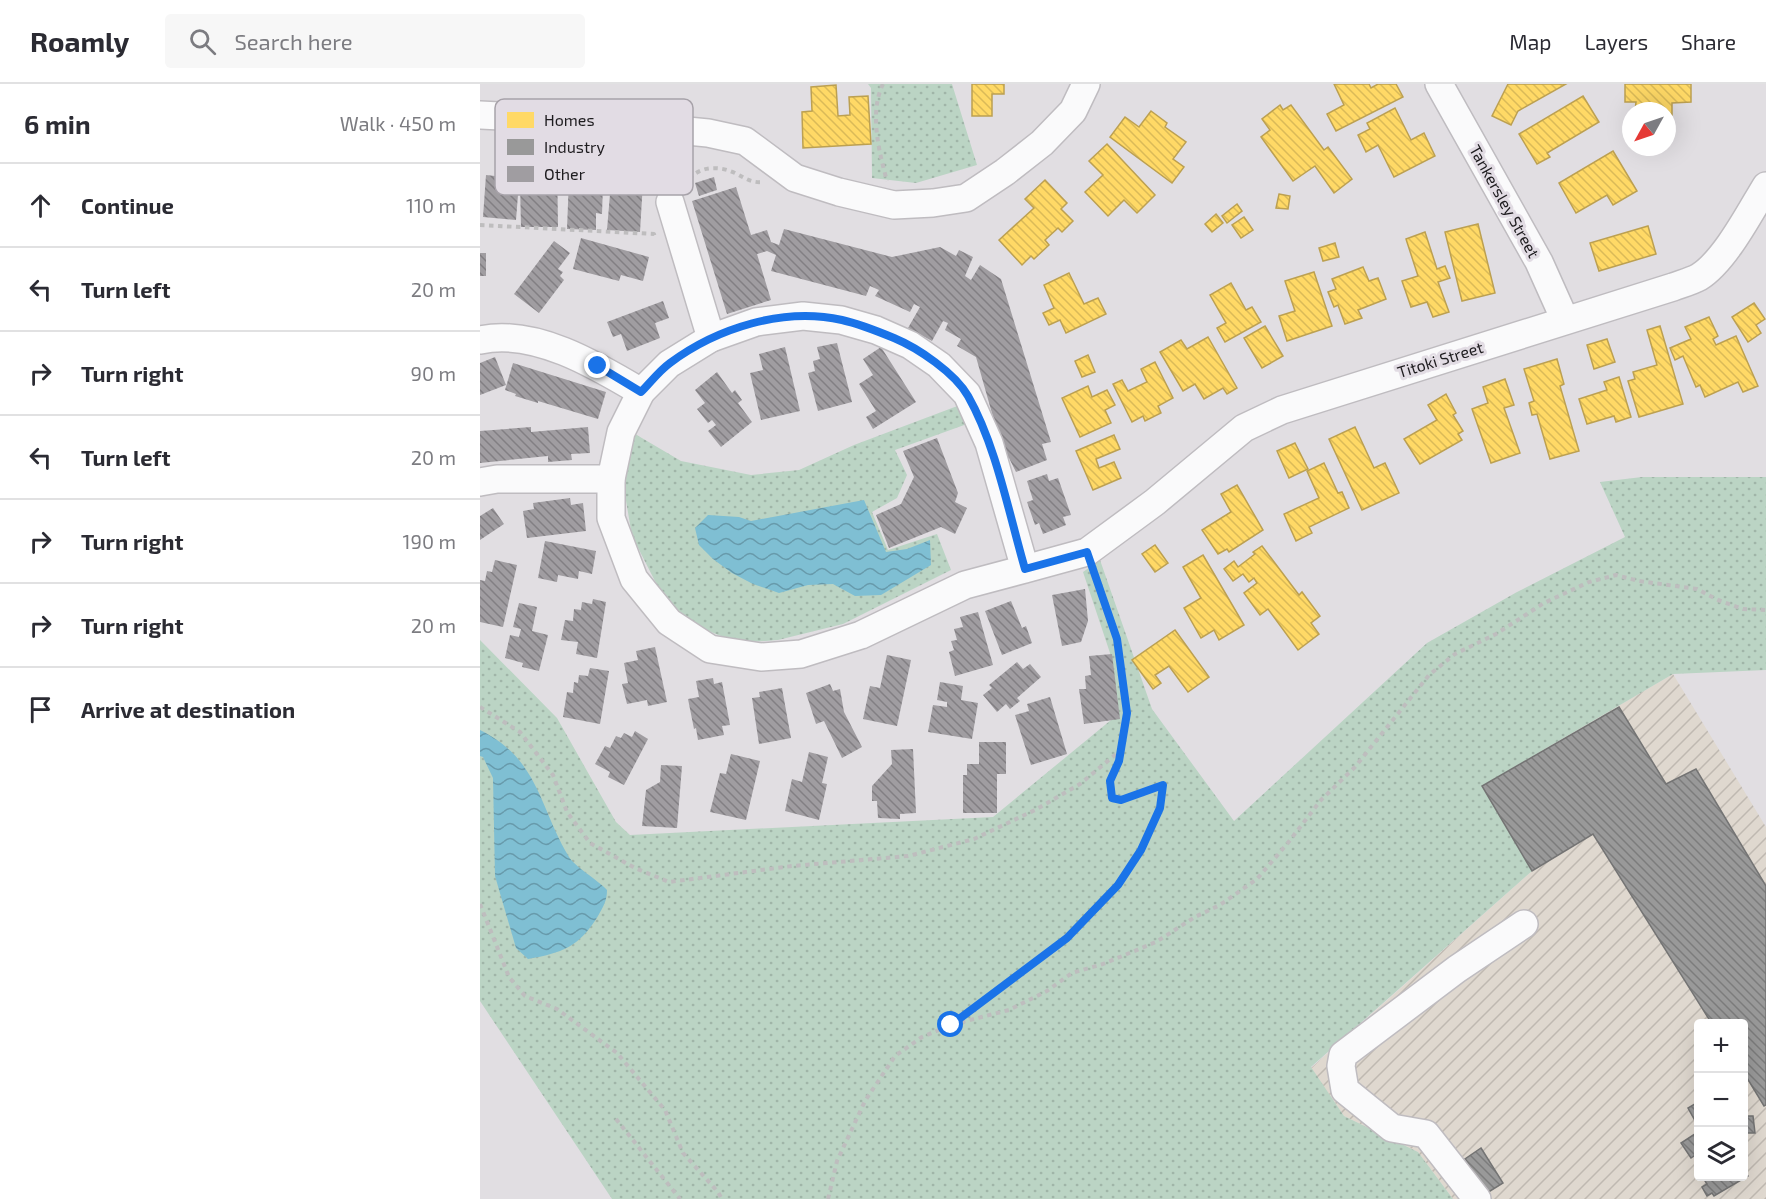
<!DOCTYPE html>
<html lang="en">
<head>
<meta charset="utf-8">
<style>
  body { margin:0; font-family:"Exo 2",sans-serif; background:#f7f7f7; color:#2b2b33 }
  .controls { position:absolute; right:18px; bottom:18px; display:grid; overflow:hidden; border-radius:6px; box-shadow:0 6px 24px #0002 }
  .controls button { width:54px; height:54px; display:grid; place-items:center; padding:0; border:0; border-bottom:2px solid #e1e1e2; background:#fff; color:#2b2b33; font:30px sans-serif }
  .compass { position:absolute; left:1142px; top:18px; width:54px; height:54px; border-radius:50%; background:#fff; box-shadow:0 6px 24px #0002; rotate:230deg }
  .stop { position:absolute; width:18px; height:18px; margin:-14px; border:4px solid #1a73e8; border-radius:50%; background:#fff }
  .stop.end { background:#1a73e8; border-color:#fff; box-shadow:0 2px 6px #0008 }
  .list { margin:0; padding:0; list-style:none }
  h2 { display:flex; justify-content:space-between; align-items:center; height:78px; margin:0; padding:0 24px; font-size:26px }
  h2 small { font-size:20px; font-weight:400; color:#7c7c81 }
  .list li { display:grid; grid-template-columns:39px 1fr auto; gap:18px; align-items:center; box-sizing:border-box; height:84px; padding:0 24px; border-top:2px solid #e1e1e2 }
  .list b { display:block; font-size:22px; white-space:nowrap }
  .list em { font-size:20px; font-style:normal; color:#7c7c81 }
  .icon { flex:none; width:33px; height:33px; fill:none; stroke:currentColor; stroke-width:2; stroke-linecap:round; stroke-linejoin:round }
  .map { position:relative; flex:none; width:1286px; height:1115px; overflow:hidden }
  header { display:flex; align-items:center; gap:36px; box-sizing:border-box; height:84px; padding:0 30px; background:#fff; border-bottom:2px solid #e1e1e2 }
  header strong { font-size:28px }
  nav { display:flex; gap:33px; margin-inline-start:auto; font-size:21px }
  .search { width:420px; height:54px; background:#f7f7f7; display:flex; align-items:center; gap:15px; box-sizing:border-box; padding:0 21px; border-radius:6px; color:#7c7c81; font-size:22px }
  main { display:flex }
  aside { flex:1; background:#fff }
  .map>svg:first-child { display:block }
</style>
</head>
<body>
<header>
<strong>Roamly</strong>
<div class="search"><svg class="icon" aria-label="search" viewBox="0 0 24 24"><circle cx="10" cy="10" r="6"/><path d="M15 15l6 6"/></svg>Search here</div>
<nav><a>Map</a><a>Layers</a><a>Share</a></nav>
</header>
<main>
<aside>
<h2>6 min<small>Walk · 450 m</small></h2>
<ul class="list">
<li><svg class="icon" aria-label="ahead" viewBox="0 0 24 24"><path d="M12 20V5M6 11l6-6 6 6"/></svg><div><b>Continue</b></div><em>110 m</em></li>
<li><svg class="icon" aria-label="left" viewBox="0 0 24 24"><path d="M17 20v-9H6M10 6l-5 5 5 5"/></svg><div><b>Turn left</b></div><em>20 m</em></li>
<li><svg class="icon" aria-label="right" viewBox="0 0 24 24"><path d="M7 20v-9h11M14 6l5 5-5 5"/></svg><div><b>Turn right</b></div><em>90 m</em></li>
<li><svg class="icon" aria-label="left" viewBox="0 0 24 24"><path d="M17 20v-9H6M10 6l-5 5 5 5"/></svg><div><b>Turn left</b></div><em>20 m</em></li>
<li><svg class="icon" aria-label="right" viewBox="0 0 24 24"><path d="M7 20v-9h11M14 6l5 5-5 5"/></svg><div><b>Turn right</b></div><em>190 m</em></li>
<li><svg class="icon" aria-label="right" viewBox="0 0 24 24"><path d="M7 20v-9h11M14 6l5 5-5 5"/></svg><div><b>Turn right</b></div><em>20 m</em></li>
<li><svg class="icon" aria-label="arrive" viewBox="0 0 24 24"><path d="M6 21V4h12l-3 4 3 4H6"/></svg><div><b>Arrive at destination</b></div></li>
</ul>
</aside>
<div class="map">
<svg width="1286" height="1115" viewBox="0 0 1286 1115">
  <defs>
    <pattern id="industrial-furrows" width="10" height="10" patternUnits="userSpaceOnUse" patternTransform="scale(1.5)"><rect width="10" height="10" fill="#dfd8cf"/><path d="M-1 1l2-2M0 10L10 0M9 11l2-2" fill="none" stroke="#bfb9b1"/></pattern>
    <pattern id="park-dots" width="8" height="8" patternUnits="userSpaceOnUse" patternTransform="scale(1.5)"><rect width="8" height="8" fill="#bbd4c4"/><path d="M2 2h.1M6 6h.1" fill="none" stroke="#a0b5a8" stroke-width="1.8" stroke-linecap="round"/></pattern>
    <pattern id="water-waves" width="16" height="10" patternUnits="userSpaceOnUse" patternTransform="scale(1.5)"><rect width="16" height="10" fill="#7fbfd3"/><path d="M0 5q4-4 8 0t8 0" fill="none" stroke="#679aab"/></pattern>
    <pattern id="homes-back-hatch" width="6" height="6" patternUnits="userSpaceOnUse" patternTransform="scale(1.5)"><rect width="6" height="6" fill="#ffd966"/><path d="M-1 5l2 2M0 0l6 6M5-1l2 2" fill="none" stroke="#daba58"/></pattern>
    <pattern id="industry-back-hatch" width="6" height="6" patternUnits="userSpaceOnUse" patternTransform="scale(1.5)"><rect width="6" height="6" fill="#999"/><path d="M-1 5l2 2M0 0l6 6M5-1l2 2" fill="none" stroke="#7c7c7c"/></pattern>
    <pattern id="building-back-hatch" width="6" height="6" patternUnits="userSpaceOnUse" patternTransform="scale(1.5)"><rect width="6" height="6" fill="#a09da1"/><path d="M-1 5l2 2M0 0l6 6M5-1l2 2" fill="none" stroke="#827f83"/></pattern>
  </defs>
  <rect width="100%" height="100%" fill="#e1dee2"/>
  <path fill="url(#industrial-furrows)" fill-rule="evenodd" d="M1193,590L1286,743V1115H973L938,1068L864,1032L831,984L1052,787L1002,702ZM1218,940H1264V1092H1218Z"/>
  <g fill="url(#park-dots)">
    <polygon points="388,0 472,0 497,81 436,99 392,94 391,4"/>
    <polygon points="480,321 487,340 415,366 427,391 417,414 392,428 408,466 457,450 471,486 363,540 298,556 258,559 209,539 178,503 152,452 143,399 150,347 201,377 271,391 319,386 374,361"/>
    <polygon points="1162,393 1286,393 1286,586 1193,590 1002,702 1052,787 831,983 864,1032 938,1068 973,1115 132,1115 0,917 0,556 77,634 136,738 150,751 513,733 631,636 630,569 603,488 620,476 672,625 754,737 947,559 1037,508 1145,453 1120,398"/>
  </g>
  <g fill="url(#water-waves)">
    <polygon points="384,416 406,468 427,465 450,456 451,481 401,511 375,512 353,500 328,501 299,509 273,500 252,489 233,475 219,461 215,444 228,431 259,433 271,437"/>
    <path d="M0,646C59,675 59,723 89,773C94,782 118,796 127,806C127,817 123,823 118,832C99,863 82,869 48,875L36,864L15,792L13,694L3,673L0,672Z"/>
  </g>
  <g fill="url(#homes-back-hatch)" stroke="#bca051" stroke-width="1.5">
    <polygon points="492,0 524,0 524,10 512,10 512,32 492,32"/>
    <polygon points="854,0 889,0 891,4 898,0 916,0 923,13 856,47 847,30 864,21"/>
    <polygon points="1028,0 1086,0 1038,27 1031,41 1012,32"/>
    <polygon points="1145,0 1211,0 1211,18 1192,19 1192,31 1187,31 1187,27 1155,27 1156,18 1145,18"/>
    <polygon points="356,1 358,32 370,31 369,13 388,12 391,60 323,64 322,28 332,27 331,3"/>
    <polygon points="1103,12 1119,38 1067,69 1070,73 1057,80 1039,50"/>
    <polygon points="800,21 803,26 811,21 844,66 848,63 872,95 854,109 835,82 813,97 781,53 790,46 782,35"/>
    <polygon points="915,24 931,56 944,49 955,72 914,93 898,61 886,68 878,51 890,45 887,39"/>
    <polygon points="671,27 687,39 685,43 706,58 693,75 704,83 692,99 630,53 645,33 659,43"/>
    <polygon points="627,60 675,111 657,129 644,116 628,132 605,108 623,91 609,77"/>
    <polygon points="1133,67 1157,107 1133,121 1127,111 1096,129 1079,99"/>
    <polygon points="565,96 587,119 581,125 593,137 582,148 578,144 565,156 569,161 554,175 551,172 542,181 519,156 554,124 545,115"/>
    <polygon points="799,110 810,112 808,125 796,124"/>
    <polygon points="757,120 762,127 747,139 742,132"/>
    <polygon points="736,130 743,139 732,148 725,140"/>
    <polygon points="764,133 773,146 761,154 752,141"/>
    <polygon points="998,140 1015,209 982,217 965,148"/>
    <polygon points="1168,142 1176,170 1119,187 1110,159"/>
    <polygon points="945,148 957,185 965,182 970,194 958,198 969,228 953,233 947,218 931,223 922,197 938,192 926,155"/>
    <polygon points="855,159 859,173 843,177 839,164"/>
    <polygon points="883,183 889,197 898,194 906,215 878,226 882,234 865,240 858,221 854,223 848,208 856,205 852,195"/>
    <polygon points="834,188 852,242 807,257 799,232 815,227 805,197"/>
    <polygon points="589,189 604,220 618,214 626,230 586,249 580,236 569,241 563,229 574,224 564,201"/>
    <polygon points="751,199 766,226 772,223 781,238 745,258 737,244 746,239 730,211"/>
    <polygon points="1274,219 1285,235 1276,241 1281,249 1268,258 1252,233"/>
    <polygon points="1229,233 1238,252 1233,255 1236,261 1256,252 1278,302 1263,308 1258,298 1225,313 1220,301 1216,303 1203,272 1195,276 1190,264 1211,255 1205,243"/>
    <polygon points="785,242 803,272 782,284 764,254"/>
    <polygon points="1180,242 1203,320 1159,333 1148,297 1155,295 1153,288 1177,281 1167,246"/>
    <polygon points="728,253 757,304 747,310 743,304 724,315 715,300 703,307 680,268 701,256 707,265"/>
    <polygon points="1127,255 1135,278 1114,285 1107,261"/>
    <polygon points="608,271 615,288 602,293 595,277"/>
    <polygon points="1077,275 1084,300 1080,302 1099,367 1070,375 1057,330 1052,331 1049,319 1054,317 1044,285"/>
    <polygon points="675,278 693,314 678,322 681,329 665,337 663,332 652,338 633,300 642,296 648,307 667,298 661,285"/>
    <polygon points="1139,293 1151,333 1136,338 1134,332 1107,340 1099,315 1127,306 1124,298"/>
    <polygon points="1025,295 1034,321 1024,324 1040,369 1011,379 992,325 1008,319 1003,303"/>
    <polygon points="608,302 612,313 627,306 635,321 625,326 631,339 600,353 582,314"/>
    <polygon points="966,310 976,329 973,331 983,347 978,350 982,356 940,380 924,355 957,336 948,321"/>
    <polygon points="875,343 894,384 905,379 919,409 882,426 849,355"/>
    <polygon points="634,351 640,365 616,375 619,384 634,378 641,394 613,406 596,367"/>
    <polygon points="815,359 828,385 809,394 797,367"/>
    <polygon points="844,379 858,409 862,408 869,424 829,443 832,449 816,457 804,430 839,414 827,387"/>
    <polygon points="757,401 783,446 749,468 747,465 738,470 722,446 751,428 741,410"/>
    <polygon points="675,461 688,479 675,488 662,470"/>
    <polygon points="782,462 819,511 822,508 840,532 831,539 839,550 818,566 788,525 780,531 764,509 777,499 774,494 769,498 763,490 753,497 744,485 754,477 758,483 775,470 773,468"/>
    <polygon points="723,471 764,541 739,556 734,546 721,554 704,524 721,514 703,483"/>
    <polygon points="695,546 729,593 708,608 689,582 675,591 681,599 673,605 652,576"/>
  </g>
  <g fill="url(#industry-back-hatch)" stroke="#747474" stroke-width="1.5">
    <polygon points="1139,623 1186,700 1216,685 1286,802 1286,1021 1284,1022 1264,989 1264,940 1232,940 1113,750 1052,787 1002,702"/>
    <polygon points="1218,1018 1218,1042 1208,1024"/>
    <polygon points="1264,1032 1273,1032 1275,1049 1264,1049"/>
    <polygon points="1218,1048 1218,1073 1217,1070 1211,1074 1201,1059"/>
    <polygon points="1001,1064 1023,1099 1007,1109 985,1075"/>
    <polygon points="1264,1085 1268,1092 1234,1112 1232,1109 1227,1112 1222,1103 1227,1100 1225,1097 1231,1092 1264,1092"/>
  </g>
  <g fill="url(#building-back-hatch)">
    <polygon points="17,71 41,73 36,136 3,133 6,91 15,92"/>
    <polygon points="47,75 77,75 78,143 41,143 40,100 47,100"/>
    <polygon points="96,77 128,78 127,101 123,101 122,130 116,129 116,146 87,145 89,94 95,94"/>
    <polygon points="143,79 164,81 160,148 127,146 131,98 141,98"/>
    <polygon points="173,82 205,89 199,113 167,106"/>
    <polygon points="234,93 237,106 219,112 215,99"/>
    <polygon points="256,103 271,151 287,146 291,158 299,161 304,145 412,173 460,163 476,172 479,166 493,173 485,192 491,196 500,181 521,195 571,358 562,360 567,376 536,388 529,374 525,375 496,273 477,262 481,255 465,246 468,239 463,237 452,257 428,244 440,223 434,220 430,228 395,212 399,206 390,202 386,212 291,187 296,171 287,167 277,170 291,216 247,230 212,117"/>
    <polygon points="101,154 169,173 163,197 141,191 139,197 93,185"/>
    <polygon points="74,157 90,169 78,185 83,188 80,192 84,196 59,229 34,210"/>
    <rect x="0" y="169" width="6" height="23"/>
    <polygon points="183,217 189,234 175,239 180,254 147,267 141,250 133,253 127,238"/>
    <polygon points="357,259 372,318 338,327 328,289 335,287 333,277 340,275 337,263"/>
    <polygon points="305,263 320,327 281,336 270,289 283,286 279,270"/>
    <polygon points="401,263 436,318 393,345 386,333 396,327 379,300 393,291 383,275"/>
    <polygon points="15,273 26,301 0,311 0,279"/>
    <polygon points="33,279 126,308 118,335 58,317 58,319 35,312 36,310 25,306"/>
    <polygon points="237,288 252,309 255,306 262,316 258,319 272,338 241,363 228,347 236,341 232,336 228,339 217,325 225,319 215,306"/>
    <polygon points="51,343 51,348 108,343 110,369 91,370 92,376 68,378 68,372 0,379 0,347"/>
    <polygon points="457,354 478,409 475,418 487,424 475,450 461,443 409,464 396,431 421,420 434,393 423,367"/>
    <polygon points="567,390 569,397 578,394 591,431 583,433 586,441 563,450 559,439 555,441 547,418 553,416 547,397"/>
    <polygon points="90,414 91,421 103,419 106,447 47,454 43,427 54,425 53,419"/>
    <polygon points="13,424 24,440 0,456 0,432"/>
    <polygon points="65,457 116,467 112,490 99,487 98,495 78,491 77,498 58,494"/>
    <polygon points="15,476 37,481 23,543 0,538 0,496 5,497 7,487 12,488"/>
    <polygon points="605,505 608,537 601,558 582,562 572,511"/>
    <polygon points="113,515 126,518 117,574 96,570 98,558 81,556 85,536 93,537 94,525 101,526 102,518 112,520"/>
    <polygon points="531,517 542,544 546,542 552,559 522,571 505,527"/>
    <polygon points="39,519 57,523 52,547 68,551 59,587 42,583 43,579 25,574 30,551 39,553 41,545 33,543"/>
    <polygon points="498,528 513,581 475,592 469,568 474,566 471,557 477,556 474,545 483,543 480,533"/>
    <polygon points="175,563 187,618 168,622 167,616 147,620 142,600 148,599 144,579 158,576 156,567"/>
    <polygon points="632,570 640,635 604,640 599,605 606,605 605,592 611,591 609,572"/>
    <polygon points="407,571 431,576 417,642 383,635 390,602 400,604"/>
    <polygon points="537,578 543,585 550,580 561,593 537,614 540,617 530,625 526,620 517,628 503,611 512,604 509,601"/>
    <polygon points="110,584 129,587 120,640 83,633 87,608 93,609 94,598 98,599 99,591 108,592"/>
    <polygon points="233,594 234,600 242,598 250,641 242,642 244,651 218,656 216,644 214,645 208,615 219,613 216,597"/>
    <polygon points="460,598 483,602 481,616 498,619 492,655 448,648 453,621 467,623 467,618 457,616"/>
    <polygon points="350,600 353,607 360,605 364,628 382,663 362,674 344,637 336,640 326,609"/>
    <polygon points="302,604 311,654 279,660 272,614 280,613 279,608"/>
    <polygon points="570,613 587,670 551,681 535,631 549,627 547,620"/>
    <polygon points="155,647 168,655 144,701 128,693 130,688 115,680 125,662 130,664 136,652 141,654 144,649 152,653"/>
    <polygon points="499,658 526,658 526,690 517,690 517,729 483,729 483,691 487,691 487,680 499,680"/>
    <polygon points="433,665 436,729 420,730 420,735 398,734 397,717 392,717 392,702 412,680 411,666"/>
    <polygon points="329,668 348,673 342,699 347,700 339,736 305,727 312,695 322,698"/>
    <polygon points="251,670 280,677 266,736 230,728 240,689 246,690"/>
    <polygon points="181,681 202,682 197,744 162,742 166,706 180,698"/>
  </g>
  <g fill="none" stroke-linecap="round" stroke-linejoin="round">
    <g stroke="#bfbcc0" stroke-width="30">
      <g id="minor">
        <polyline points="959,0 1059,178 1085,236"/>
        <polyline points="0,31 83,35 228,49 265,57 315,94 359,108 414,121 453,119 486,114 525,88 562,59 593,27 606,0"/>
        <polyline points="190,118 231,254"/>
        <path d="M0,256C54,244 116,281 161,308"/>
        <polyline points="0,398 17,395 131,395"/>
        <path d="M545,485L509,359L487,310L459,281L430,261L396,246L361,236L323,232L276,238L231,254L189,280L161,308L141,348L131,395V434L154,495L189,538L230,565L281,573L321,570L381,551L485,501L545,485L607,468L675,418L764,344L802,326L1193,203C1201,200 1212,197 1219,193C1245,177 1270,128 1286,102"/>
        <polyline points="997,1115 946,1050 912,1044 865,1006 861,982 863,971 977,885 1044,840"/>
      </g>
    </g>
    <g stroke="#bebdbe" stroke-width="4" stroke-dasharray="4.5 4.5" stroke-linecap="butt">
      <path d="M403,0C389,28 399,68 407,97"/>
      <path d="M204,102C214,83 236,80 255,89C265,94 271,99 282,98"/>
      <polyline points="0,141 174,150 175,154"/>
      <polyline points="0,623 40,648 73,691 87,728 110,759 155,784 189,798 312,782 428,772 494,755 555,726 600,700 641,666 647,629 637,556 614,488"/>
      <polyline points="0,820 29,893 45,912 77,925 137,969 185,1026 203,1069 238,1108 242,1115"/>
      <polyline points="474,939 587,854 638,801 661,766 680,724 683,701 641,716 632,714 630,697 639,677 641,666"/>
      <polyline points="136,1035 200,1115"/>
      <polyline points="348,1115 357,1077 385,1017 415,972 442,953 471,941 529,926 567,907 592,889 623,880 676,858 715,833 740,821 777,795 807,760 841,716 875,683 949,591 975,570 1016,550 1064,519 1109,498 1136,491 1159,497 1217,505 1238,516 1263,525 1286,526"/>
    </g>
    <use href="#minor" stroke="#fafafb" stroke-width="27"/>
  </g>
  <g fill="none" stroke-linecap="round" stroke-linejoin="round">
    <path stroke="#1a73e8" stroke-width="8" d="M118,282L161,308C170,299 179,287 190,279C237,244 303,223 362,236C380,240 397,247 414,254C438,264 475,289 488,312C516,361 529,430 545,485L607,468L637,555L647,629L639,677L630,697L632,714L641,716L683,701L680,724L661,766L638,801L587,854L471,941"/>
  </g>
  <g text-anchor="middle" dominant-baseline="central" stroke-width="6" stroke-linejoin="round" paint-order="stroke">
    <g font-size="16" fill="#1e1c1f" stroke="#e2dce4">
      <text transform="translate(1025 117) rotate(61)">Tankersley Street</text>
      <text transform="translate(960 275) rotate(-17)">Titoki Street</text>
    </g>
  </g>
  <rect x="15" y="15" width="198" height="96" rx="9" fill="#e2dce4" stroke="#a7a2a9" stroke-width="1.5"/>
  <rect x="27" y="28" width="27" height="16" fill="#ffd966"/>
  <rect x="27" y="55" width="27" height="16" fill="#999"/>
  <rect x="27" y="82" width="27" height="16" fill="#a09da1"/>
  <g font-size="16" fill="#1e1c1f">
    <text x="64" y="42">Homes</text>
    <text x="64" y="69">Industry</text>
    <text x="64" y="96">Other</text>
  </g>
</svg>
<div class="controls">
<button>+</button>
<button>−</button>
<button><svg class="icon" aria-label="layers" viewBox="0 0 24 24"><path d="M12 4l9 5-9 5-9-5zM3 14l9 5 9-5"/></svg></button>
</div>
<svg class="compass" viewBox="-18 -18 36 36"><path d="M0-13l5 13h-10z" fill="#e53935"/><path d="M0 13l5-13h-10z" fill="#7c7c81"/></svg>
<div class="stop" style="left:471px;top:941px"></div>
<div class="stop end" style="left:118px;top:282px"></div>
</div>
</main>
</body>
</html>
